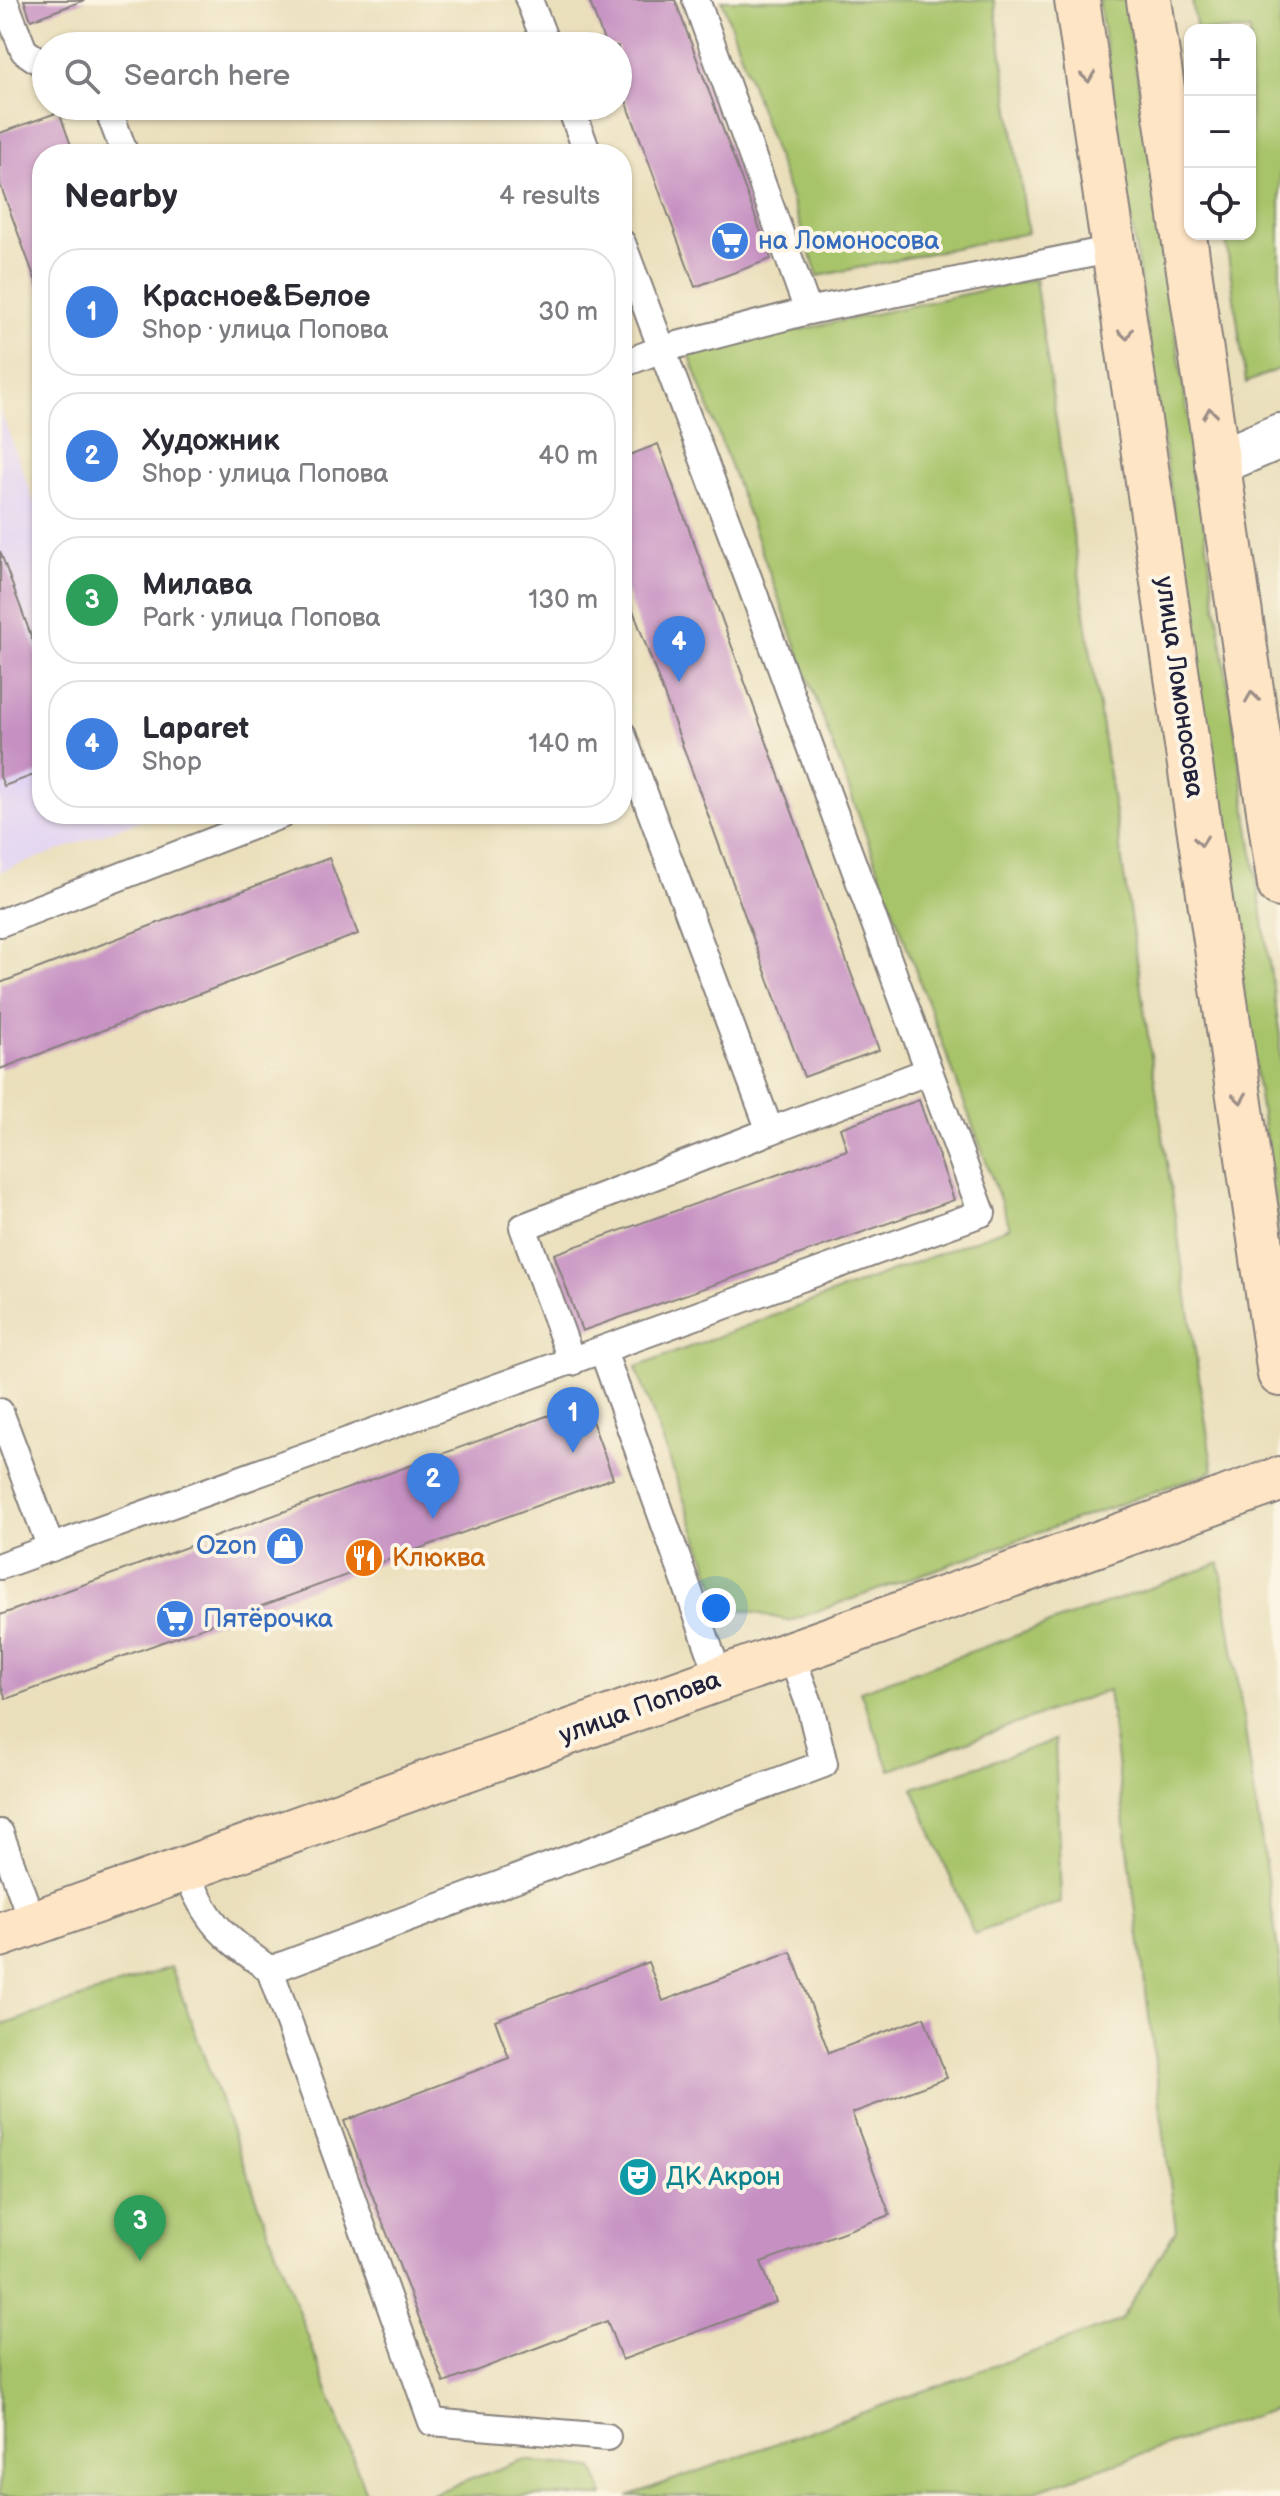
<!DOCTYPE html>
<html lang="en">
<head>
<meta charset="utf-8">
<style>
  body { margin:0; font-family:"Balsamiq Sans",sans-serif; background:#f7f7f7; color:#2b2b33 }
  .controls { position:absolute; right:24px; top:24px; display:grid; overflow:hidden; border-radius:16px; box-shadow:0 2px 6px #0004 }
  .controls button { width:72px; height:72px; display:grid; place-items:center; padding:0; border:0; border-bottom:2px solid #e1e1e2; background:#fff; color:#2b2b33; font:40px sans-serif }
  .you { position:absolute; left:716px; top:1608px; width:28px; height:28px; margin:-20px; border:6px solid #fff; border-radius:50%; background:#1a73e8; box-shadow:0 0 0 12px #1a73e833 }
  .badge { display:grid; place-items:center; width:52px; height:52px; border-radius:50%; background:#c8321e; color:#fff; font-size:26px; font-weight:700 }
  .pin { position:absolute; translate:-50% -66px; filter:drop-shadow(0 2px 4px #0008) }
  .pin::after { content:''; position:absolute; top:42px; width:28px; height:24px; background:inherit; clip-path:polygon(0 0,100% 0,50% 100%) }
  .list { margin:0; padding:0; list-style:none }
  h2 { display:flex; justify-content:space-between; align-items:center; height:104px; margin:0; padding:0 32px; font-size:34px }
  h2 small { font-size:26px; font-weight:400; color:#7c7c81 }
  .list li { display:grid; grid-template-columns:52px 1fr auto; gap:24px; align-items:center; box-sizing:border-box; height:128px; margin:0 16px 16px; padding:0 16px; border:2px solid #e1e1e2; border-radius:32px }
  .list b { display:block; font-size:30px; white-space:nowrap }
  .list p { margin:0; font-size:26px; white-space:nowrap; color:#7c7c81 }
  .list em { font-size:26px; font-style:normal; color:#7c7c81 }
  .icon { flex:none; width:44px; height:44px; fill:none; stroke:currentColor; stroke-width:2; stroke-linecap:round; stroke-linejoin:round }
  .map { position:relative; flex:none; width:1280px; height:2496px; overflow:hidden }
  .search { position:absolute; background:#fff; box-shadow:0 2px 6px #0004; left:32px; top:32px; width:600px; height:88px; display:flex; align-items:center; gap:20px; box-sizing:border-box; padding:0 28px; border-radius:44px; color:#7c7c81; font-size:30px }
  .panel { position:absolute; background:#fff; box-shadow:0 2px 6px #0004; left:32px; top:144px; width:600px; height:680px; border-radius:32px }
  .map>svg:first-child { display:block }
</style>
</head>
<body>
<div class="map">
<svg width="1280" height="2496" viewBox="0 0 1280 2496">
  <rect width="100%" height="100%" fill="#fcf5e5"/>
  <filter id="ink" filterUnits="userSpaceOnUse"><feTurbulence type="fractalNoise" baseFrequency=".0125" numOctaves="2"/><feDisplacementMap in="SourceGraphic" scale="16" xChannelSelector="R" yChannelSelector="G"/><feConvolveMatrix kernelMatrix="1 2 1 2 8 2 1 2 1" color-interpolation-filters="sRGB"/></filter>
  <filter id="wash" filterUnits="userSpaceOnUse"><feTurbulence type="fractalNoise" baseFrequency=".006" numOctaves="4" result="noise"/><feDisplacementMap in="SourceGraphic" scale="32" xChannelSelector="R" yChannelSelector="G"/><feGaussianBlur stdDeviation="1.8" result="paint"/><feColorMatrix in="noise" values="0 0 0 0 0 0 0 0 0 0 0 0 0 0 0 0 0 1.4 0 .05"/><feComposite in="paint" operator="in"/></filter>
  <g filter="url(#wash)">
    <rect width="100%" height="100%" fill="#eadfbb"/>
    <polygon fill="#e2d4f3" points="0,410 42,523 42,814 151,814 152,816 0,872"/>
    <g fill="#a8c46b" stroke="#657353" stroke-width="2">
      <polygon points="722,0 994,0 1028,233 818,276"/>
      <polygon points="1099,0 1126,0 1280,1035 1280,1238"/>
      <polygon points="1192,0 1280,0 1280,368 1246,383 1225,234 1250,234 1250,30 1197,30"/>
      <polygon points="1035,279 1213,1471 790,1621 722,1605 636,1367 1010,1227 689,354"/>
      <polygon points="1220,1563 1280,1964 1280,2407 1020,2496 628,2496 1120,2321 1176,2230 1108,1690 890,1770 860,1691"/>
      <polygon points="1055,1740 1061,1902 974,1934 913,1788"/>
      <polygon points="171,1967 367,2496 0,2496 0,2026"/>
      <polygon points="522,2460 593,2468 604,2496 426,2496"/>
    </g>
    <g id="blocks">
      <g fill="#c691c2">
        <polygon points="24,0 85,0 31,20"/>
        <polygon points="589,0 675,0 771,259 695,287 618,79 618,46 606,46"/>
        <polygon points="59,112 74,154 42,154 42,298 0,184 0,133"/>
        <polygon points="658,444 879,1050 804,1077 622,580 622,458"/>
        <polygon points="0,551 42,666 42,772 4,786 0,776"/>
        <polygon points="329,858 358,934 0,1069 0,983"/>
        <polygon points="919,1100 954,1200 582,1331 554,1254 847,1150 840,1128"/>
        <polygon points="585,1402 613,1478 6,1699 0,1683 0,1615"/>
        <polygon points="791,1952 829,2053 924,2017 947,2078 852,2113 890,2215 761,2262 776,2302 622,2360 607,2321 444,2383 344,2121 509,2058 495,2020 648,1962 663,2001"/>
      </g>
    </g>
  </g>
  <g filter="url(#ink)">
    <use href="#blocks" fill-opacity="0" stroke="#86807b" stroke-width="2"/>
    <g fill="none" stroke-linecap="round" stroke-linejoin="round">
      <g stroke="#86807b" stroke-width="30">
        <g id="lane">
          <polyline points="4,0 24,51 46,66"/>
          <polyline points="529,0 547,46"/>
          <polyline points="696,0 808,311"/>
          <polyline points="104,106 108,109 125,154"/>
          <polyline points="570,106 588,154"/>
          <polyline points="622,243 750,583 929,1071 770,1131 622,734"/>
          <polyline points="622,364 662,349 808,311 1114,249"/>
          <polyline points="0,923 283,814"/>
          <polyline points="603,1351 720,1679"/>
          <polyline points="572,1362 523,1227 770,1131"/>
          <polyline points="0,1412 51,1548"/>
          <polyline points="0,1566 982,1213 929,1071"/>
          <polyline points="0,1833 33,1924"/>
          <path d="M186,1870C207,1925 224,1936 270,1970L824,1764L810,1706L791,1655"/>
          <polyline points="270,1970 432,2422 607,2437"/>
        </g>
      </g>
      <g stroke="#86807b" stroke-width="48">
        <polyline id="street" points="1217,463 1280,436"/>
      </g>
      <g stroke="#86807b" stroke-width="48">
        <g id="secondary">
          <polyline points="1077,0 1280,1374"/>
          <polyline points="1149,0 1280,885"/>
          <polyline points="0,1935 1280,1479"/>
        </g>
      </g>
      <use href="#lane" stroke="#fff" stroke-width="26"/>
      <use href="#street" stroke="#fff" stroke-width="44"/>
      <use href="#secondary" stroke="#fee5c5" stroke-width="44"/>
    </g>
    <defs><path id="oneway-chevron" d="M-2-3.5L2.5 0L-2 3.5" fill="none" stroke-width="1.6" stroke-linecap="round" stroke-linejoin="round" transform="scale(2)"/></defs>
    <g stroke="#9b8d87">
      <use href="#oneway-chevron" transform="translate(1088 77) rotate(82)"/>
      <use href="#oneway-chevron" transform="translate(1126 334) rotate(82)"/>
      <use href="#oneway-chevron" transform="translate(1210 413) rotate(-98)"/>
      <use href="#oneway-chevron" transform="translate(1252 697) rotate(-98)"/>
      <use href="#oneway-chevron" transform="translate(1201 841) rotate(82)"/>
      <use href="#oneway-chevron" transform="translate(1240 1098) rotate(82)"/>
    </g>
  </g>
  <defs>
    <g id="supermarket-disc" transform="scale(2)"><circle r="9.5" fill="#3f7fe0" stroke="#fcf5e5"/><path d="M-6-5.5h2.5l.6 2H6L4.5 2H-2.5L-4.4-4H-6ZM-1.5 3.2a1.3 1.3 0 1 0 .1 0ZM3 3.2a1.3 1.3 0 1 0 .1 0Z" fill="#fff"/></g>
    <g id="shop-disc" transform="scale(2)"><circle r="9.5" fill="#3f7fe0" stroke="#fcf5e5"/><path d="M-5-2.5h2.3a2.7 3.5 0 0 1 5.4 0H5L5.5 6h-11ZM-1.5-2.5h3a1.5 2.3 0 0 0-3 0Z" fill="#fff"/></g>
    <g id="restaurant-disc" transform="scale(2)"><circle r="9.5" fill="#e8710a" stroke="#fcf5e5"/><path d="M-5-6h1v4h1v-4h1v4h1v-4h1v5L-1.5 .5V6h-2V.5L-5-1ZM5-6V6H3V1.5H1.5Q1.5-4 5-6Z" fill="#fff"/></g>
    <g id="theatre-disc" transform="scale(2)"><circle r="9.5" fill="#0f9aa8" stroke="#fcf5e5"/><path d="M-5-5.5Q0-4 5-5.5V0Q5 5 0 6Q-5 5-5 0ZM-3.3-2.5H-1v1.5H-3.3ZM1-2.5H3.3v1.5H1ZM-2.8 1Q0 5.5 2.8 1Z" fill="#fff"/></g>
  </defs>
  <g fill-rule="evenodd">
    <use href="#supermarket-disc" x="730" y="241"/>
    <use href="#shop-disc" x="285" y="1546"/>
    <use href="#restaurant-disc" x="364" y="1558"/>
    <use href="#supermarket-disc" x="175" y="1619"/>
    <use href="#theatre-disc" x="638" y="2177"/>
  </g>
  <g text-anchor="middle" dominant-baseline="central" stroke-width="8" stroke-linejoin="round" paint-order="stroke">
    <g font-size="26" fill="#366cbe" stroke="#fcf5e5" text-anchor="start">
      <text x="758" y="241">на Ломоносова</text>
      <text x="257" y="1546" text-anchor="end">Ozon</text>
      <text x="203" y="1619">Пятёрочка</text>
    </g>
    <g font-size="26" fill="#22223b" stroke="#fcf5e5">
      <text transform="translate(1179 687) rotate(82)">улица Ломоносова</text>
      <text transform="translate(640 1708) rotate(-20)">улица Попова</text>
    </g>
    <g font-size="26" fill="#c56008" stroke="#fcf5e5" text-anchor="start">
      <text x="392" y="1558">Клюква</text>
    </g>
    <g font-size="26" fill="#0d838f" stroke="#fcf5e5" text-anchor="start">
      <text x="666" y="2177">ДК Акрон</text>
    </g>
  </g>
</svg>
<div class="controls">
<button>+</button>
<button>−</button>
<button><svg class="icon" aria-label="locate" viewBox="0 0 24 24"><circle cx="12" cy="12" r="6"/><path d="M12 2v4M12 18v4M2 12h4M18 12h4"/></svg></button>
</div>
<div class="you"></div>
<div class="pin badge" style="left:573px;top:1453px;background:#3f7fe0">1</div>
<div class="pin badge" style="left:433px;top:1519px;background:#3f7fe0">2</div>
<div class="pin badge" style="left:140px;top:2261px;background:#2e9e5b">3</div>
<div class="pin badge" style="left:679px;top:682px;background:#3f7fe0">4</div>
<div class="search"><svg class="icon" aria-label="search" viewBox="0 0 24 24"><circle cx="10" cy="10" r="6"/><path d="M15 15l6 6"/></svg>Search here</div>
<section class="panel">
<h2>Nearby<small>4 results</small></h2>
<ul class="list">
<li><span class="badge" style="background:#3f7fe0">1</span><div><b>Красное&amp;Белое</b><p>Shop · улица Попова</p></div><em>30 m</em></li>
<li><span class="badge" style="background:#3f7fe0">2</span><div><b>Художник</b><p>Shop · улица Попова</p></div><em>40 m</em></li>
<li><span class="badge" style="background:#2e9e5b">3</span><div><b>Милава</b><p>Park · улица Попова</p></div><em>130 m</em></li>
<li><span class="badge" style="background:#3f7fe0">4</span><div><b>Laparet</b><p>Shop</p></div><em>140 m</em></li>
</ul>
</section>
</div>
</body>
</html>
